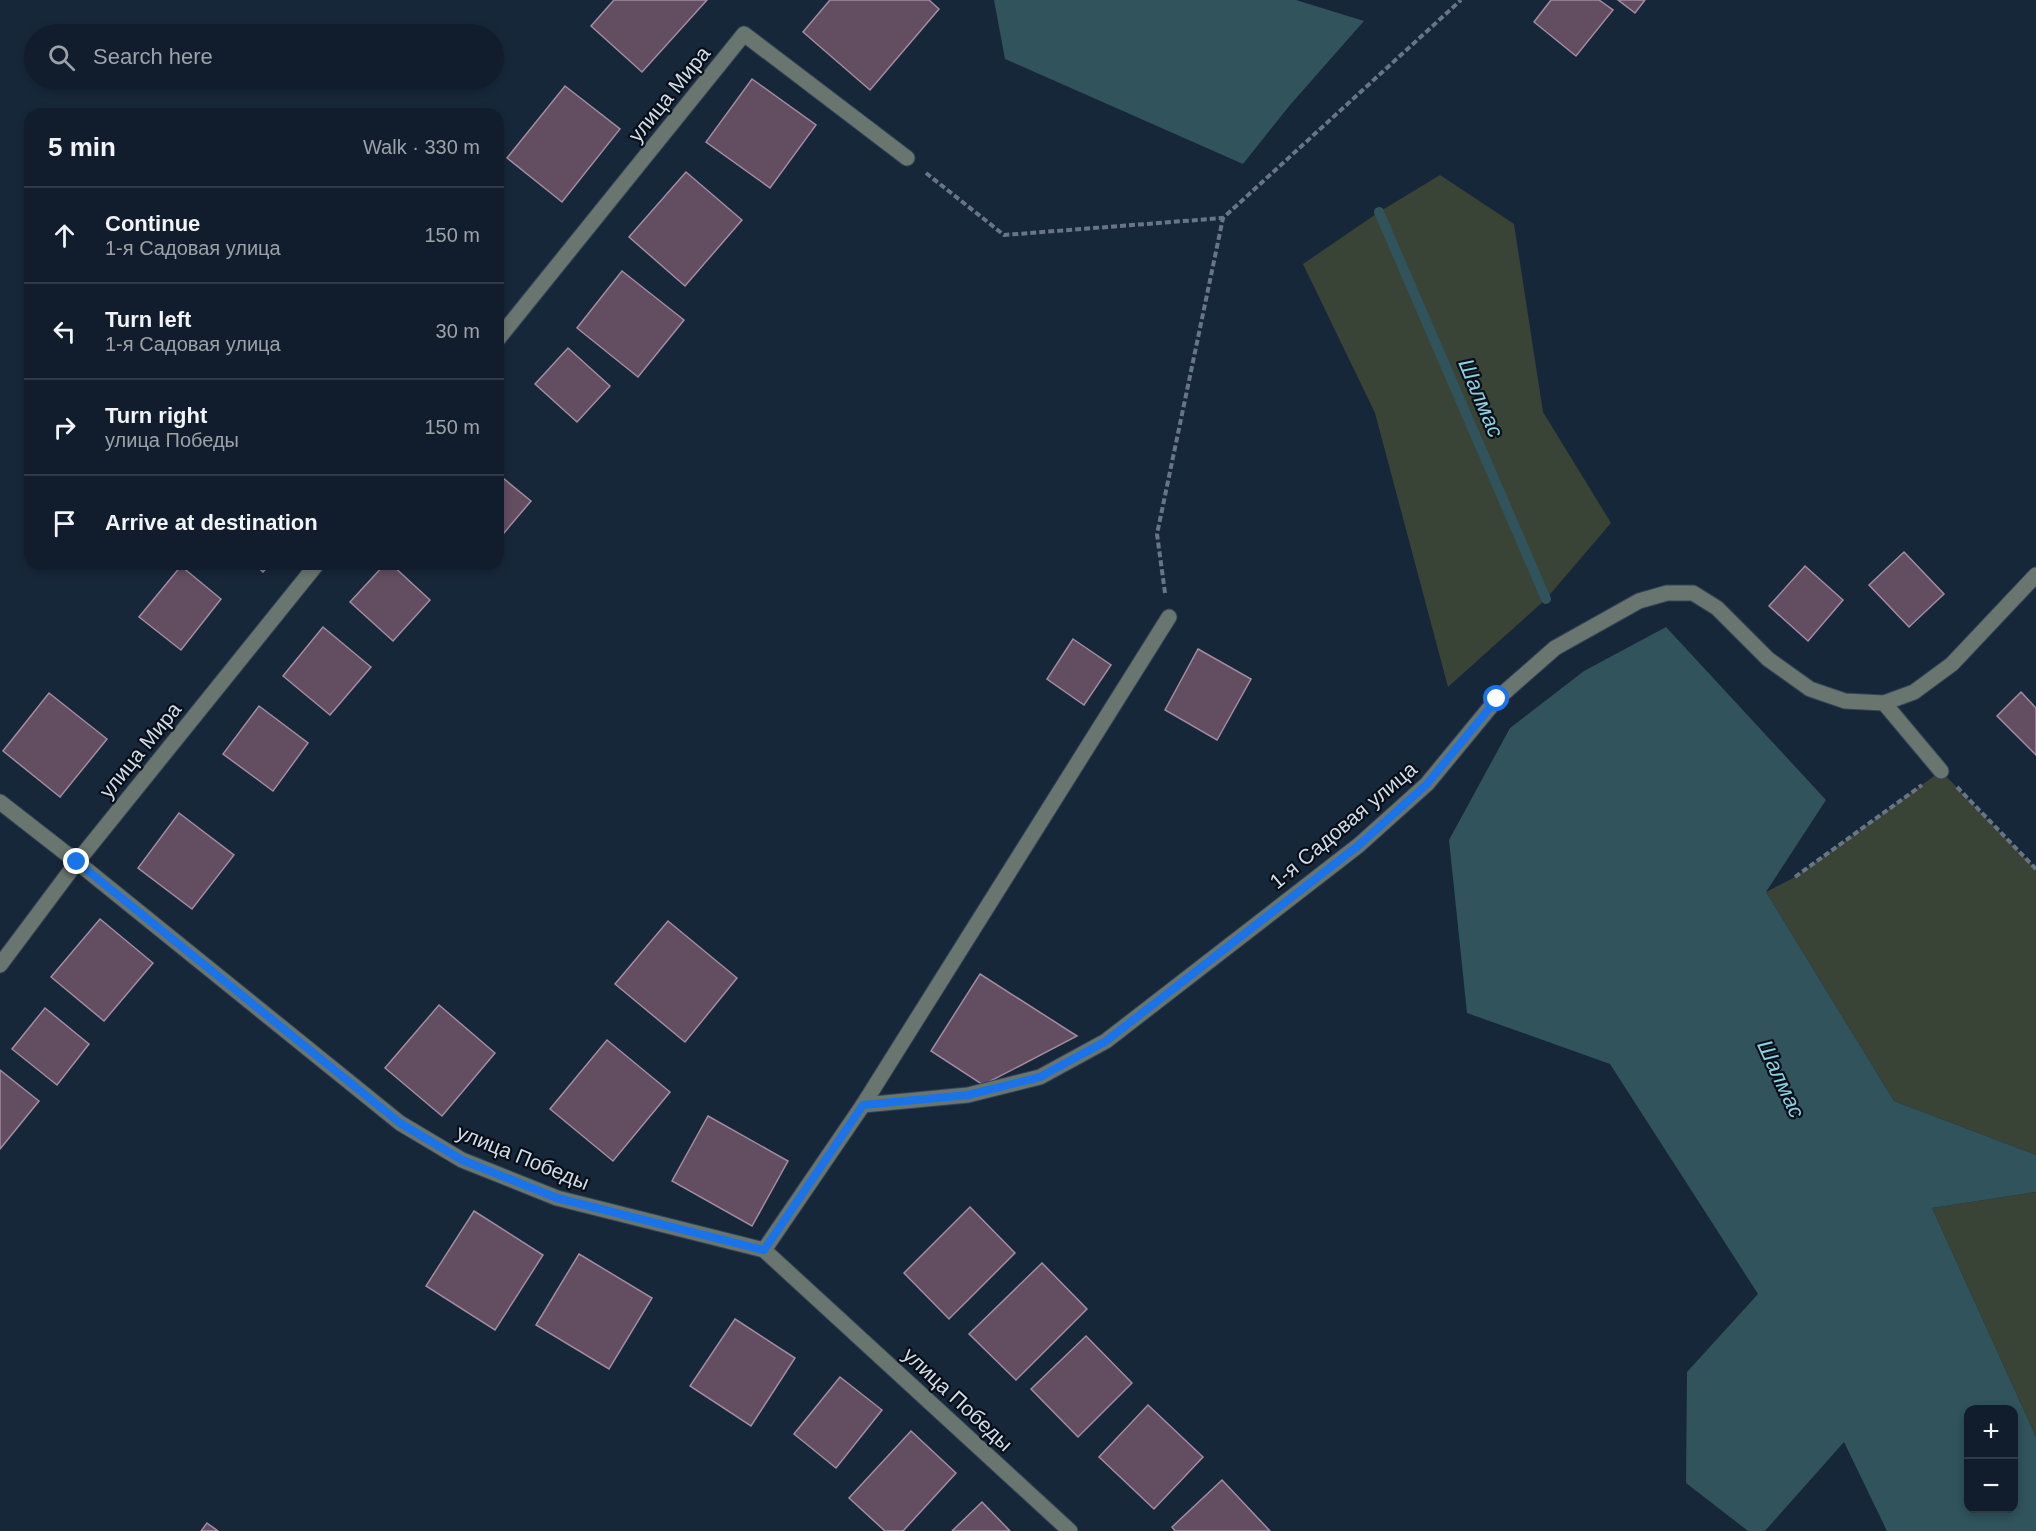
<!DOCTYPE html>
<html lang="en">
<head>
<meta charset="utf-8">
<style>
  body { margin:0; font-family:Arial,sans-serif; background:#1e2a38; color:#f1f3f6 }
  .controls { position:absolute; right:18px; bottom:18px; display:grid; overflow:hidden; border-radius:12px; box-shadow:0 3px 9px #0003 }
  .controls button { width:54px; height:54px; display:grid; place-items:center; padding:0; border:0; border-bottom:2px solid #303b48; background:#111d2c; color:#f1f3f6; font:30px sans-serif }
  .stop { position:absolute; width:18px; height:18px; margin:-14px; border:4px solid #1a73e8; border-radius:50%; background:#fff }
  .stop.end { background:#1a73e8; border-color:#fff; box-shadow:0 2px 6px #0008 }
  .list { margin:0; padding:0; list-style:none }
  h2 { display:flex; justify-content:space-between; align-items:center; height:78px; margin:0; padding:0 24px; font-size:26px }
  h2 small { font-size:20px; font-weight:400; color:#9ca2a9 }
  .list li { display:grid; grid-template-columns:39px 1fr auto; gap:18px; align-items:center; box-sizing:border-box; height:96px; padding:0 24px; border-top:2px solid #303b48 }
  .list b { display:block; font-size:22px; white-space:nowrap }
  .list p { margin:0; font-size:20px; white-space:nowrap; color:#9ca2a9 }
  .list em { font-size:20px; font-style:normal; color:#9ca2a9 }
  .icon { flex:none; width:33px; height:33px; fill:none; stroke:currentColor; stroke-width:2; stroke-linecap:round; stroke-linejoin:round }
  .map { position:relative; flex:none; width:2036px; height:1531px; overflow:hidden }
  .search { position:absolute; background:#111d2c; box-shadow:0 3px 9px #0003; left:24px; top:24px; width:480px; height:66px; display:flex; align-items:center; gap:15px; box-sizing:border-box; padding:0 21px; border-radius:33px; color:#9ca2a9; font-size:22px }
  .panel { position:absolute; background:#111d2c; box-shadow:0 3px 9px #0003; left:24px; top:108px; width:480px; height:462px; border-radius:18px }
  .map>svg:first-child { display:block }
</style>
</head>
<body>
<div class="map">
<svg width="2036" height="1531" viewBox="0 0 2036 1531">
  <rect width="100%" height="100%" fill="#17273a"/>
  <g fill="#394336">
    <polygon points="1440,175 1514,224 1543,412 1611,523 1546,599 1448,687 1375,413 1303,264 1379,212"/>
    <polygon points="1941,771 2036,869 2036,1155 1894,1101 1766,892 1795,877"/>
    <polygon points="2036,1192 2036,1437 1932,1208"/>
  </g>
  <g fill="#30535c" fill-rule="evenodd">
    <polygon points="994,0 1296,0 1364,21 1290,105 1243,164 1005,59"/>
    <path d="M1666,627L1826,800L1766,892L1894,1101L2036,1155V1192L1932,1208L2036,1437V1531H1887L1844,1442L1765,1531H1748L1686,1483L1687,1372L1758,1294L1610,1064L1467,1013L1449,840L1510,728L1584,671ZM1968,1410H2014V1508H1968Z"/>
  </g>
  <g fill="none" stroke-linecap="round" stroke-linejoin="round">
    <polyline stroke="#30535c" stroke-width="10" points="1379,212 1546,599"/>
  </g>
  <g fill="#624d61" stroke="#a38ba1" stroke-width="1.5">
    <polygon points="614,0 707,0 642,72 591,26"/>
    <polygon points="830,0 929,0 939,9 870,90 803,32"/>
    <polygon points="1551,0 1599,0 1613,10 1576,56 1534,22"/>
    <polygon points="1618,0 1645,0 1635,13"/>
    <polygon points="752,79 816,125 770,188 706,142"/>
    <polygon points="565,86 620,129 562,202 507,158"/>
    <polygon points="686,172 742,220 685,286 629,237"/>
    <polygon points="622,271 684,320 638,377 577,328"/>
    <polygon points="568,348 610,386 577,422 535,384"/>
    <polygon points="498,474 531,501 498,540"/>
    <polygon points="1904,552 1944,594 1909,627 1869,585"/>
    <polygon points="254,564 270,564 263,572"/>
    <polygon points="385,564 391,564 430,600 393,641 350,602"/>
    <polygon points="181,566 221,599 181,650 139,617"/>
    <polygon points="1805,566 1843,600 1808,641 1769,606"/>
    <polygon points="323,627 371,667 330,715 283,676"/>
    <polygon points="1073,639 1111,665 1084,705 1047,679"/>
    <polygon points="1198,649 1251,679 1217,740 1165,710"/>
    <polygon points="2021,692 2036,708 2036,755 1997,716"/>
    <polygon points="49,693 107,739 60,797 3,751"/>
    <polygon points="259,706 308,743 273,791 223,754"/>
    <polygon points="179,813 234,855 192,909 138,868"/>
    <polygon points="100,919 153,963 104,1021 51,977"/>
    <polygon points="668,921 737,978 685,1042 615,984"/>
    <polygon points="980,974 1077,1036 983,1085 931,1051"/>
    <polygon points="439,1005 495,1053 442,1116 385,1068"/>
    <polygon points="45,1008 89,1044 57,1085 12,1049"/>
    <polygon points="607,1040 670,1092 613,1161 550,1109"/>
    <polygon points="0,1070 39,1101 0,1149"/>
    <polygon points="708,1116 788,1161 752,1226 672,1181"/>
    <polygon points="970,1207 1015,1253 949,1319 904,1273"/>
    <polygon points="474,1211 543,1255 495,1330 426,1286"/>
    <polygon points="579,1254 652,1298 609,1369 536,1325"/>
    <polygon points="1042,1263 1087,1309 1016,1380 969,1334"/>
    <polygon points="735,1319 795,1358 751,1426 690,1386"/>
    <polygon points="1086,1336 1132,1383 1078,1437 1031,1389"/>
    <polygon points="840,1377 882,1410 836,1468 794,1434"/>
    <polygon points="1148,1405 1203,1457 1154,1509 1099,1457"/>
    <polygon points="911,1431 956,1473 903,1531 885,1531 849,1498"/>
    <polygon points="1222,1480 1270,1531 1175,1531 1172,1527"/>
    <polygon points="982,1502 1010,1531 952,1531"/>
    <polygon points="207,1523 218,1531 201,1531"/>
  </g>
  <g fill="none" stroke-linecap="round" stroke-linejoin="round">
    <g stroke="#354456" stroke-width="17">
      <g id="minor">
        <polyline points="498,339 744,34 907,158"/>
        <polyline points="1884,703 1941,771"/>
        <polyline points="0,802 77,862 400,1123 462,1160 557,1198 764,1250 1070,1531"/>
        <polyline points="0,965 77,862 317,564"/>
        <polyline points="863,1105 1169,617"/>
        <polyline points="764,1250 863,1105 968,1095 1040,1077 1106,1041 1359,845 1427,784 1497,699 1555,648 1639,601 1667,593 1693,593 1717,608 1768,659 1810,689 1845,701 1884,703 1914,692 1952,664 2036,575"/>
      </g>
    </g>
    <g stroke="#677586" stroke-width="4" stroke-dasharray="6 3" stroke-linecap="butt">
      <polyline points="926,173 1004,235 1223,218"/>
      <polyline points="1165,593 1157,534 1223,218 1461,0"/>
      <polyline points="1957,787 2036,869"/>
      <polyline points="1795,877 1922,785"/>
    </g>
    <use href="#minor" stroke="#69766f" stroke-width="15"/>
  </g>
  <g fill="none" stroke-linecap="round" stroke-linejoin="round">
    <polyline stroke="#1a73e8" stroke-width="8" points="77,862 400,1123 462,1160 557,1198 764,1250 863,1105 968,1095 1040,1077 1106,1041 1359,845 1427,784 1497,699"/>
  </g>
  <g text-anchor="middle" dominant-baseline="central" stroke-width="4.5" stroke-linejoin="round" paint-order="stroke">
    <g font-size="21" fill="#d2ddea" stroke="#090f18">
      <text transform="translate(669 94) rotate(-51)">улица Мира</text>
      <text transform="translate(140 750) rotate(-51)">улица Мира</text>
      <text transform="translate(1343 825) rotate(-40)">1-я Садовая улица</text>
      <text transform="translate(523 1157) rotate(22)">улица Победы</text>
      <text transform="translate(958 1399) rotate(43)">улица Победы</text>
    </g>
    <g font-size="22" font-style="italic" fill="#8cd1e2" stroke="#090f18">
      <text transform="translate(1481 398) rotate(67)">Шалмас</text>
      <text transform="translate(1781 1079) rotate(65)">Шалмас</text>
    </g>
  </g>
</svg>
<div class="controls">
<button>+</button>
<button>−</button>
</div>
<div class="stop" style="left:1497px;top:699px"></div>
<div class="stop end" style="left:77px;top:862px"></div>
<div class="search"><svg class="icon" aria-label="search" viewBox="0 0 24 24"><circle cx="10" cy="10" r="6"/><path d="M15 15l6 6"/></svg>Search here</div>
<section class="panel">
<h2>5 min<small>Walk · 330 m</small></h2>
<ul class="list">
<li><svg class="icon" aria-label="ahead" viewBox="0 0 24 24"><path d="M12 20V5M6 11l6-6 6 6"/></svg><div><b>Continue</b><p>1-я Садовая улица</p></div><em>150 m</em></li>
<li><svg class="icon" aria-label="left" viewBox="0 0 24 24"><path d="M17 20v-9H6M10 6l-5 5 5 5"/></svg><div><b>Turn left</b><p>1-я Садовая улица</p></div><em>30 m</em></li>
<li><svg class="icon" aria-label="right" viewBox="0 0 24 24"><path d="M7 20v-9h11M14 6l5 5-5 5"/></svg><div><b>Turn right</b><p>улица Победы</p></div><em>150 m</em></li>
<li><svg class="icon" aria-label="arrive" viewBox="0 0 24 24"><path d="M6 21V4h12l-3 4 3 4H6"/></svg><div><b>Arrive at destination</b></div></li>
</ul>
</section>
</div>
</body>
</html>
